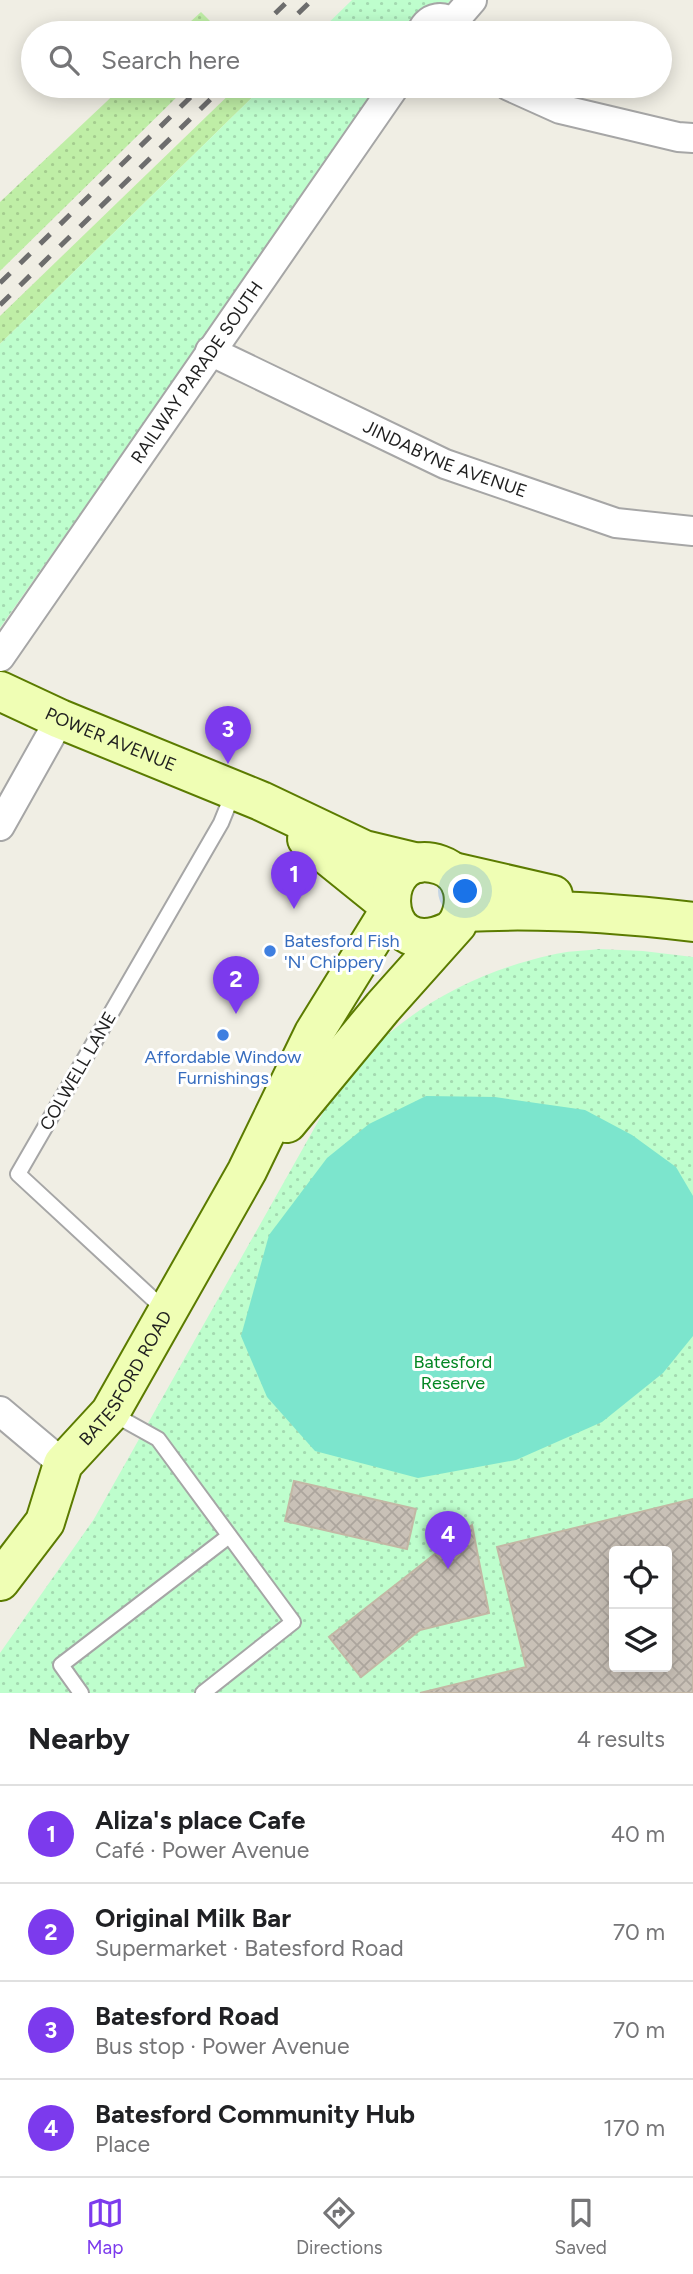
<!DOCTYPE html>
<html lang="en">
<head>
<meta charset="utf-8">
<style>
  body { margin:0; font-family:Figtree,sans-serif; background:#f6f6f6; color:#202124 }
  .controls { position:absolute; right:21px; bottom:21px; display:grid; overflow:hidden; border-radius:7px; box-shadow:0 4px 18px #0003 }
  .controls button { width:63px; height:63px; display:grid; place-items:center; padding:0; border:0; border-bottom:2px solid #e0e0e0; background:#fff; color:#202124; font:35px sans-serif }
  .you { position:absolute; left:466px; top:892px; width:24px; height:24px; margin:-18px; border:5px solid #fff; border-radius:50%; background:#1a73e8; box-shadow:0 0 0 10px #1a73e833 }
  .badge { display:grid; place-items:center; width:46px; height:46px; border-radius:50%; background:#7c3aed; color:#fff; font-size:23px; font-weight:700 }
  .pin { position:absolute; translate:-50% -58px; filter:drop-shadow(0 2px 4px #0008) }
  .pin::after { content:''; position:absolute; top:37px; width:24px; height:21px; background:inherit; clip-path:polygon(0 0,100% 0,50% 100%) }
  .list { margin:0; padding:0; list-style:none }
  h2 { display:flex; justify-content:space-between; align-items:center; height:91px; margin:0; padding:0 28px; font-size:30px }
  h2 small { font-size:23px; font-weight:400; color:#757577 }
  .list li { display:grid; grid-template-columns:46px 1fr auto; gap:21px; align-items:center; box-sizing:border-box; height:98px; padding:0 28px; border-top:2px solid #e0e0e0 }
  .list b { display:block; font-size:26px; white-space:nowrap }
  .list p { margin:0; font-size:23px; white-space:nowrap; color:#757577 }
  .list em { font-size:23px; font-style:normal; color:#757577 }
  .icon { flex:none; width:38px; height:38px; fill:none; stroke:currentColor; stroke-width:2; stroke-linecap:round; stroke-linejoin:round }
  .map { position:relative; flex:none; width:693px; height:1693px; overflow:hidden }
  .search { position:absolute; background:#fff; box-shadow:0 4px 18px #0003; left:21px; right:21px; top:21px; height:77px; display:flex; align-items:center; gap:18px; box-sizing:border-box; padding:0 24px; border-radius:38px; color:#757577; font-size:26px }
  .sheet { height:483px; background:#fff }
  nav { display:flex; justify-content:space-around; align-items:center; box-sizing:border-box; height:98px; border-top:2px solid #e0e0e0; background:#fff; font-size:19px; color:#757577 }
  nav a { display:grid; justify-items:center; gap:4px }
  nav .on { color:#7c3aed }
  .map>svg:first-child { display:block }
</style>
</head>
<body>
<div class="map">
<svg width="693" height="1693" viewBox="0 0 693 1693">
  <defs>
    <pattern id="grass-dots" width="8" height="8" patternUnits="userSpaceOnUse" patternTransform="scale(1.75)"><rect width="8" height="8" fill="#bfeea6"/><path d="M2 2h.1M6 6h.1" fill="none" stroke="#a4cc8e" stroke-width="1.8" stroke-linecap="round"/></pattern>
    <pattern id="park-dots" width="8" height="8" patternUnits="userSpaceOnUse" patternTransform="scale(1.75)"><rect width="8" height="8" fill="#befecd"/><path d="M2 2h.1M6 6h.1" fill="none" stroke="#a3d9b0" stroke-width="1.8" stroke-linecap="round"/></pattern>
    <pattern id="building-cross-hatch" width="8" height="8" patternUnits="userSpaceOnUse" patternTransform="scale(1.75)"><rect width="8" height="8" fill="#c9c1b7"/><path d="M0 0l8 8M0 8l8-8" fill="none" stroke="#aca59d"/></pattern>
  </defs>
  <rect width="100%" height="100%" fill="#f0eee4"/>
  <g fill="url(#grass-dots)">
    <polygon points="201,12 222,33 178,33"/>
    <polygon points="123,86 188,86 0,271 0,202"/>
    <polygon points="238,86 264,86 0,344 0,316"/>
  </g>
  <g fill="url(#park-dots)" fill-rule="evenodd">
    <polygon points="352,0 451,0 417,33 318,33"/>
    <polygon points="264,86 380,86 0,628 0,344"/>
    <path d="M599,949L643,951L693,957V1693H0V1653L94,1519L333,1095C345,1081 355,1066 368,1053C417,1003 483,970 551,955C566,951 583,951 599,949ZM614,1551H667V1667H614Z"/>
  </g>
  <polygon fill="#7ce5cd" points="426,1096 495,1097 585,1110 632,1135 676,1167 693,1196 693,1336 663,1373 602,1422 516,1460 418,1478 315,1451 267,1397 241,1336 269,1235 327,1158 369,1124"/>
  <g fill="url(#building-cross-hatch)" stroke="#c3b7a5" stroke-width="2" fill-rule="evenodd">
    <polygon points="294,1481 416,1509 407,1549 285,1521"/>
    <path d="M693,1499V1693H420L526,1667L497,1547ZM614,1551H667V1667H614Z"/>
    <polygon points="472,1525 489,1613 420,1630 361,1677 329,1637"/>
  </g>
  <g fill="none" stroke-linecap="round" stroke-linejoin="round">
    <g stroke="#a6a6a6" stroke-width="18">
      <g id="lane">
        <polyline points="166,1311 18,1174 221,823 234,791"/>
        <polyline points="113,1414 158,1439 293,1622 203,1693"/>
        <polyline points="81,1693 61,1665 229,1536"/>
      </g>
    </g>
    <g stroke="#a6a6a6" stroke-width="32">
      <g id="street">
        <polyline points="453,22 472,0"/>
        <path d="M421,33C428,13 452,13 459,33"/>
        <polyline points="509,86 560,109 678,137 693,138"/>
        <path id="s1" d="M210,351L445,464L616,523L693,531"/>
        <path id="s2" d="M0,657L395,86"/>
        <polyline points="0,826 60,719"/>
        <polyline points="0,1411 63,1464"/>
      </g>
    </g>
    <g stroke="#5b7b00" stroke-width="42">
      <g id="secondary">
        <path id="s3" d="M0,691L60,719L261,801L364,850L418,863"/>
        <polyline points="307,839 390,906"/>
        <polyline points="453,872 553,895"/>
        <path d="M463,912C539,908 618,913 693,922"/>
        <path d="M287,1123L383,1007L457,924C469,903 466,874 440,865C374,842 373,966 448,932"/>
        <path id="s4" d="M0,1581L45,1522L63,1464L110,1413L247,1171L314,1033L390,910"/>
      </g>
    </g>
    <use href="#lane" stroke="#fff" stroke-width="14"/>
    <use href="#street" stroke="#fff" stroke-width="28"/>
    <use href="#secondary" stroke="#effeb4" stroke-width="38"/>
    <g stroke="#6d6d6d" stroke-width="5" stroke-dasharray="14 14" stroke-linecap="butt">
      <polyline points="255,33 289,0"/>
      <polyline points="278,33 312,0"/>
      <polyline points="0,283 202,86"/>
      <polyline points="0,305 224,86"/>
    </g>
  </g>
  <g fill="#3f7fe0" stroke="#fff" stroke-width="2.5">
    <circle cx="270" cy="951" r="7"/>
    <circle cx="223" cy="1035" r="7"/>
  </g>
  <g text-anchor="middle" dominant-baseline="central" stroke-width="6" stroke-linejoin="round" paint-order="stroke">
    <g font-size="18" fill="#1f1f1f" stroke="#fff">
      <text stroke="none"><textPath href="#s2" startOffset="346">RAILWAY PARADE SOUTH</textPath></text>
      <text stroke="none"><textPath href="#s1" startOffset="259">JINDABYNE AVENUE</textPath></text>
      <text stroke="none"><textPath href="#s3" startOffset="121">POWER AVENUE</textPath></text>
      <text transform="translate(78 1071) rotate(-60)">COLWELL LANE</text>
      <text stroke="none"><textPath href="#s4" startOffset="242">BATESFORD ROAD</textPath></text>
    </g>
    <g font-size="18" fill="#366cbe" stroke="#fff" text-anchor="start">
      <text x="284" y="941">Batesford Fish<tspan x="284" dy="21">'N' Chippery</tspan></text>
      <text x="223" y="1057" text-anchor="middle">Affordable Window<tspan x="223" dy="21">Furnishings</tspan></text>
    </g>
    <g font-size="18" fill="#038622" stroke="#fff">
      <text x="453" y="1362">Batesford<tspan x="453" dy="21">Reserve</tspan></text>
    </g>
  </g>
</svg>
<div class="controls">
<button><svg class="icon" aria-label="locate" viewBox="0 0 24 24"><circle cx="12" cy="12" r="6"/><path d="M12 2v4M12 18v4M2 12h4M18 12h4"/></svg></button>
<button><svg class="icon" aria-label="layers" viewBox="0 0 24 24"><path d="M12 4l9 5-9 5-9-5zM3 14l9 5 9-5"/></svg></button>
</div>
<div class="you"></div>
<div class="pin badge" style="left:294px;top:909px">1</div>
<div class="pin badge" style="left:236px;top:1014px">2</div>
<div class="pin badge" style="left:228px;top:764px">3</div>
<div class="pin badge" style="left:448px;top:1569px">4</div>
<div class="search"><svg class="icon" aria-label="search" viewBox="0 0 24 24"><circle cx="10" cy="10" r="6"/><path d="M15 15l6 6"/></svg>Search here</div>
</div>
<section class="sheet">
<h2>Nearby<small>4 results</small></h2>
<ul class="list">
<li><span class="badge">1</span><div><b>Aliza's place Cafe</b><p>Café · Power Avenue</p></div><em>40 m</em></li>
<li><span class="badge">2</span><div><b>Original Milk Bar</b><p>Supermarket · Batesford Road</p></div><em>70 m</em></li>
<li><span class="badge">3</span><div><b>Batesford Road</b><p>Bus stop · Power Avenue</p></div><em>70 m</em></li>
<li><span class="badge">4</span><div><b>Batesford Community Hub</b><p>Place</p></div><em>170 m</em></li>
</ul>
</section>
<nav>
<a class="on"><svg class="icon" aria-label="map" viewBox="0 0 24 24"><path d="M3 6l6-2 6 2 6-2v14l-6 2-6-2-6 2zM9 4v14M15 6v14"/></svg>Map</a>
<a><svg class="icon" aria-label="directions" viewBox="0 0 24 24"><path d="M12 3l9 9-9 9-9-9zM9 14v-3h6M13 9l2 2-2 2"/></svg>Directions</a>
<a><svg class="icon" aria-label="saved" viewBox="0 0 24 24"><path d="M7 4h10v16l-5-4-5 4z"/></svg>Saved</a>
</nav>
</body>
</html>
